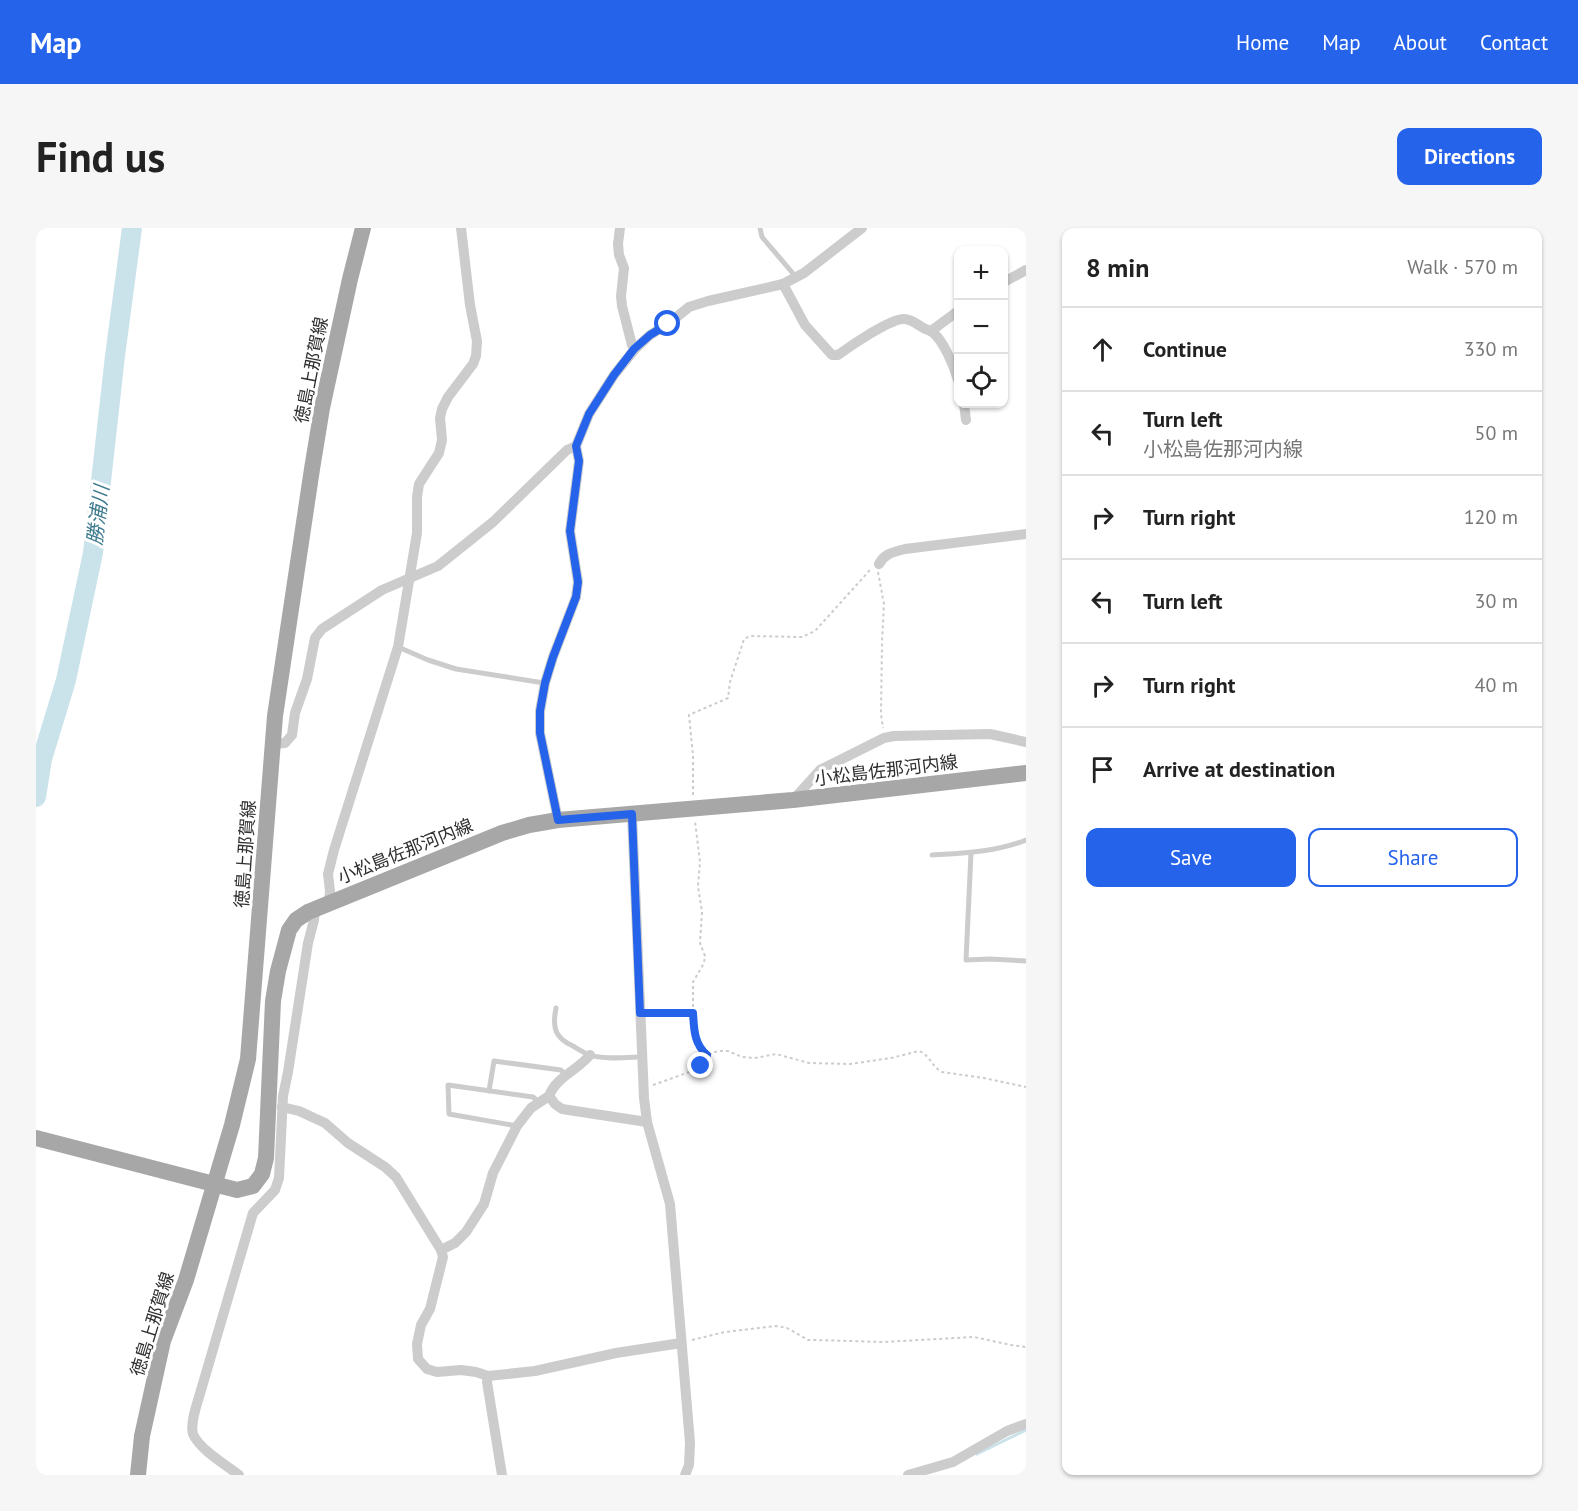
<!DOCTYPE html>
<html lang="en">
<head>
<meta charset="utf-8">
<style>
  body { margin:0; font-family:"PT Sans","Noto Sans JP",sans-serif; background:#f6f6f6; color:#222 }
  .controls { position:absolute; right:18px; top:18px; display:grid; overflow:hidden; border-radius:12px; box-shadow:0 2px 4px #0004 }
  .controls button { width:54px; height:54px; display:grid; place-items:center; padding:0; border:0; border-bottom:2px solid #e0e0e0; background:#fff; color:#222; font:30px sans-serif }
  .stop { position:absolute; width:18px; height:18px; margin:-14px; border:4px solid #2563eb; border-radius:50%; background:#fff }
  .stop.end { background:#2563eb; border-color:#fff; box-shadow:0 2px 6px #0008 }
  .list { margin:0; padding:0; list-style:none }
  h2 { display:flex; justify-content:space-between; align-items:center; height:78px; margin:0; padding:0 24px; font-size:26px }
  h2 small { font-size:20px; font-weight:400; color:#767676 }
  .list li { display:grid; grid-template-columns:39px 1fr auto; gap:18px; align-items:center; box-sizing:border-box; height:84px; padding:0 24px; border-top:2px solid #e0e0e0 }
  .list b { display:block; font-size:22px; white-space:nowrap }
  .list p { margin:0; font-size:20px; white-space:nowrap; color:#767676 }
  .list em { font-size:20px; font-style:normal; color:#767676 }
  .actions { display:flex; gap:12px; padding:18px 24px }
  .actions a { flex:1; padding:14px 0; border:2px solid #2563eb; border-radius:12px; text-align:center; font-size:21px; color:#2563eb }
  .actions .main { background:#2563eb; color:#fff }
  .icon { flex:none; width:33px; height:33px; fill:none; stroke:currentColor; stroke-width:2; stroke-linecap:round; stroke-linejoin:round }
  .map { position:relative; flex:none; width:990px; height:1247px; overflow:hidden; border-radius:12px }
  header { display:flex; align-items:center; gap:36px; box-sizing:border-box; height:84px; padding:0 30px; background:#2563eb; color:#fff }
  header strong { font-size:28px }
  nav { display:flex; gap:33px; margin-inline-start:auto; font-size:21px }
  .intro { display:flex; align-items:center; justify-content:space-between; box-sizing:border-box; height:144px; padding:0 36px }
  h1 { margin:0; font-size:42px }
  .button { padding:15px 27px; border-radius:12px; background:#2563eb; color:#fff; font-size:21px; font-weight:700 }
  main { display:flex; gap:36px; padding:0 36px }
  aside { flex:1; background:#fff; border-radius:12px; box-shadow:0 2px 4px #0004 }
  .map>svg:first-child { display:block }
</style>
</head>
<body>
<header>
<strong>Map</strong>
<nav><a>Home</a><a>Map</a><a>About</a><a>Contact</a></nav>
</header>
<div class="intro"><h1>Find us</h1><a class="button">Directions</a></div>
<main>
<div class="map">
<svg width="990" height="1247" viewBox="0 0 990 1247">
  <rect width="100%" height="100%" fill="#fff"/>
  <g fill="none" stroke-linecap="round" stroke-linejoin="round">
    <polyline stroke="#cae3eb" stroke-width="3" points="941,1226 990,1202"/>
    <polyline stroke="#cae3eb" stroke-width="20" points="0,569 6,531 30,452 57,325 79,128 96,0"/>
    <g stroke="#ccc" stroke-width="2" stroke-dasharray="3 3" stroke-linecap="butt">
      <polyline points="842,344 848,376 846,414 845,486 847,500"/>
      <polyline points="657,567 657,528 653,487 692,470 694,454 708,411 714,408 766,409 779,403 834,342"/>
      <path d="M616,785H657C658,801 658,816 671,827"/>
      <polyline points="657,785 657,754 668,735 669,728 664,715 666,684 662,658 664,634 659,593"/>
      <path d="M617,857L659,842L665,838L671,827L682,823H692L706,829L719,830L740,826L773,835L814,836L855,830L883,823C894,827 896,839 906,844L948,850L990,859"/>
      <polyline points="656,1112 689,1104 740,1098 751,1100 772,1112 779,1112 847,1114 938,1109 975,1117 990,1119"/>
    </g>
    <g stroke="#ccc" stroke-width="5">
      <polyline points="724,0 726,9 760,49"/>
      <polyline points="362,419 392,432 420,441 508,455"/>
      <polyline points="935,625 930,732 954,731 990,733"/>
      <path d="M896,627C928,625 960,624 990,612"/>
      <path d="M520,780C516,800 519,810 537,818C542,821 548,825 554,827C569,832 589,829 606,829"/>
      <polyline points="453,863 458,833 525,842 529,847"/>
      <polyline points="481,898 413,886 412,857 497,869 503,874"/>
    </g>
    <g stroke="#ccc" stroke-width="10">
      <polyline points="584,0 582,16 583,27 588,40 585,68 586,78 596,117 599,121"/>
      <polyline points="968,54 990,42"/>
      <path d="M747,56L769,97L796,127H802C813,119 856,89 869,91C879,92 885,101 895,103L922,83"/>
      <path d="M895,103C907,111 918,138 922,152"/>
      <polyline points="928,176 930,192"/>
      <path d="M843,336C849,325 858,324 869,321L990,306"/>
      <polyline points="237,516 249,515 256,507 259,485 271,451 279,410 286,401 346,362 402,338 457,294 531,222 540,218"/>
      <polyline points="757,572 784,542 848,510 858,508 954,506 990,514"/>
      <polyline points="596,586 608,870 611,894 634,976 654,1215 653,1237 649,1247"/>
      <polyline points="522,592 504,505 504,483 509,455 517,429 540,369 542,354 534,303 543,233 540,218 553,186 578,147 599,121 614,107 632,96 653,79 672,73 747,56 768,45 826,0"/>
      <polyline points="293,675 294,663 292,646 298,622 362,419 381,305 381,269 383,256 403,225 406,212 404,190 406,181 412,169 437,136 440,128 441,113 434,77 425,0"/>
      <path d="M554,827C542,842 520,849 513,868L519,876L526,881L611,894"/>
      <polyline points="246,879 263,883 289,895 312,915 349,939 360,949 405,1022 407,1029 394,1081 385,1097 381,1116 382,1131 391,1141 401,1144 425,1142 440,1144 452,1148 499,1143 580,1125 645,1115"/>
      <polyline points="405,1022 419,1015 430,1004 448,976 457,945 481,898 495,880 513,868"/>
      <polyline points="452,1148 451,1154 466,1247"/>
      <path d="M203,1247C190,1237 163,1221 157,1206C154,1196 160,1179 163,1169L212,1002L217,985L239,962L243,950L247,868L252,844L272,715L278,692L279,681"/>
      <polyline points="872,1247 917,1234 971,1203 990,1196"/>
    </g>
    <g stroke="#a7a7a7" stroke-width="16">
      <polyline points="0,910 201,962 217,958 226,946 230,930 237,773 242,743 253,702 260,692 272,684 466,605 493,597 522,592 757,572 990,545"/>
      <polyline points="102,1247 106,1208 127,1113 150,1052 196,897 212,831 239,488 276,241 286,180 314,51 327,0"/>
    </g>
  </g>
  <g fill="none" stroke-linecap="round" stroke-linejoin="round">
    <path stroke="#2563eb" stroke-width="8" d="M632,96L614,107L598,121L578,147L553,186L540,218L543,233L534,303L542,354L540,369L517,429L509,455L504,483V505L522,592L596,586L604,785H657C658,801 658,816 671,827L665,838"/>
  </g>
  <g text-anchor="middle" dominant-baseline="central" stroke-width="6" stroke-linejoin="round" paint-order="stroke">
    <g font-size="18" fill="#2f2f2f" stroke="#fff">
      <text transform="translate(275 142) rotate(-79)">徳島上那賀線</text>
      <text transform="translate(850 542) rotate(-7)">小松島佐那河内線</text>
      <text transform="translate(369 623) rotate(-22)">小松島佐那河内線</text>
      <text transform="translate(209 626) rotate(-86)">徳島上那賀線</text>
      <text transform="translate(116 1096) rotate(-73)">徳島上那賀線</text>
    </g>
    <g font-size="20" font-style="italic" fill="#3e7b8f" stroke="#fff">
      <text transform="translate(62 287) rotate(-83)">勝浦川</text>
    </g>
  </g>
</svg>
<div class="controls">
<button>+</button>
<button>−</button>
<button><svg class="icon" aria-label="locate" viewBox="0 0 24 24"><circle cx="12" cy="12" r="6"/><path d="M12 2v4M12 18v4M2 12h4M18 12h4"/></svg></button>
</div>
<div class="stop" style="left:632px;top:96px"></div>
<div class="stop end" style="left:665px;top:838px"></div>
</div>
<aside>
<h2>8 min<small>Walk · 570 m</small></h2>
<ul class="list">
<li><svg class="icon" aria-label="ahead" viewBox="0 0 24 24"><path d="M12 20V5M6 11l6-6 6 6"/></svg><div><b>Continue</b></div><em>330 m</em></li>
<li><svg class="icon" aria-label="left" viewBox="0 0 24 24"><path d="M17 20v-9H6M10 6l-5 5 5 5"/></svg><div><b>Turn left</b><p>小松島佐那河内線</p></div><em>50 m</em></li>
<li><svg class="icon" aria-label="right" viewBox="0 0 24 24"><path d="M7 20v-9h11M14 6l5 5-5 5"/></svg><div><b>Turn right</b></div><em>120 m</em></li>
<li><svg class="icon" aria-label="left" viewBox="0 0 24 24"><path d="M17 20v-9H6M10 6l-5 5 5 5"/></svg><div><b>Turn left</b></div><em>30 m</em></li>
<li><svg class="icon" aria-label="right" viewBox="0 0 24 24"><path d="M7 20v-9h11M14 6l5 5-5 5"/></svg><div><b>Turn right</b></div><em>40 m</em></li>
<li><svg class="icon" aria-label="arrive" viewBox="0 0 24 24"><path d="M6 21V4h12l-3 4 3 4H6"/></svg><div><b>Arrive at destination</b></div></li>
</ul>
<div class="actions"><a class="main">Save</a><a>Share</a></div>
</aside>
</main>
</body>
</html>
